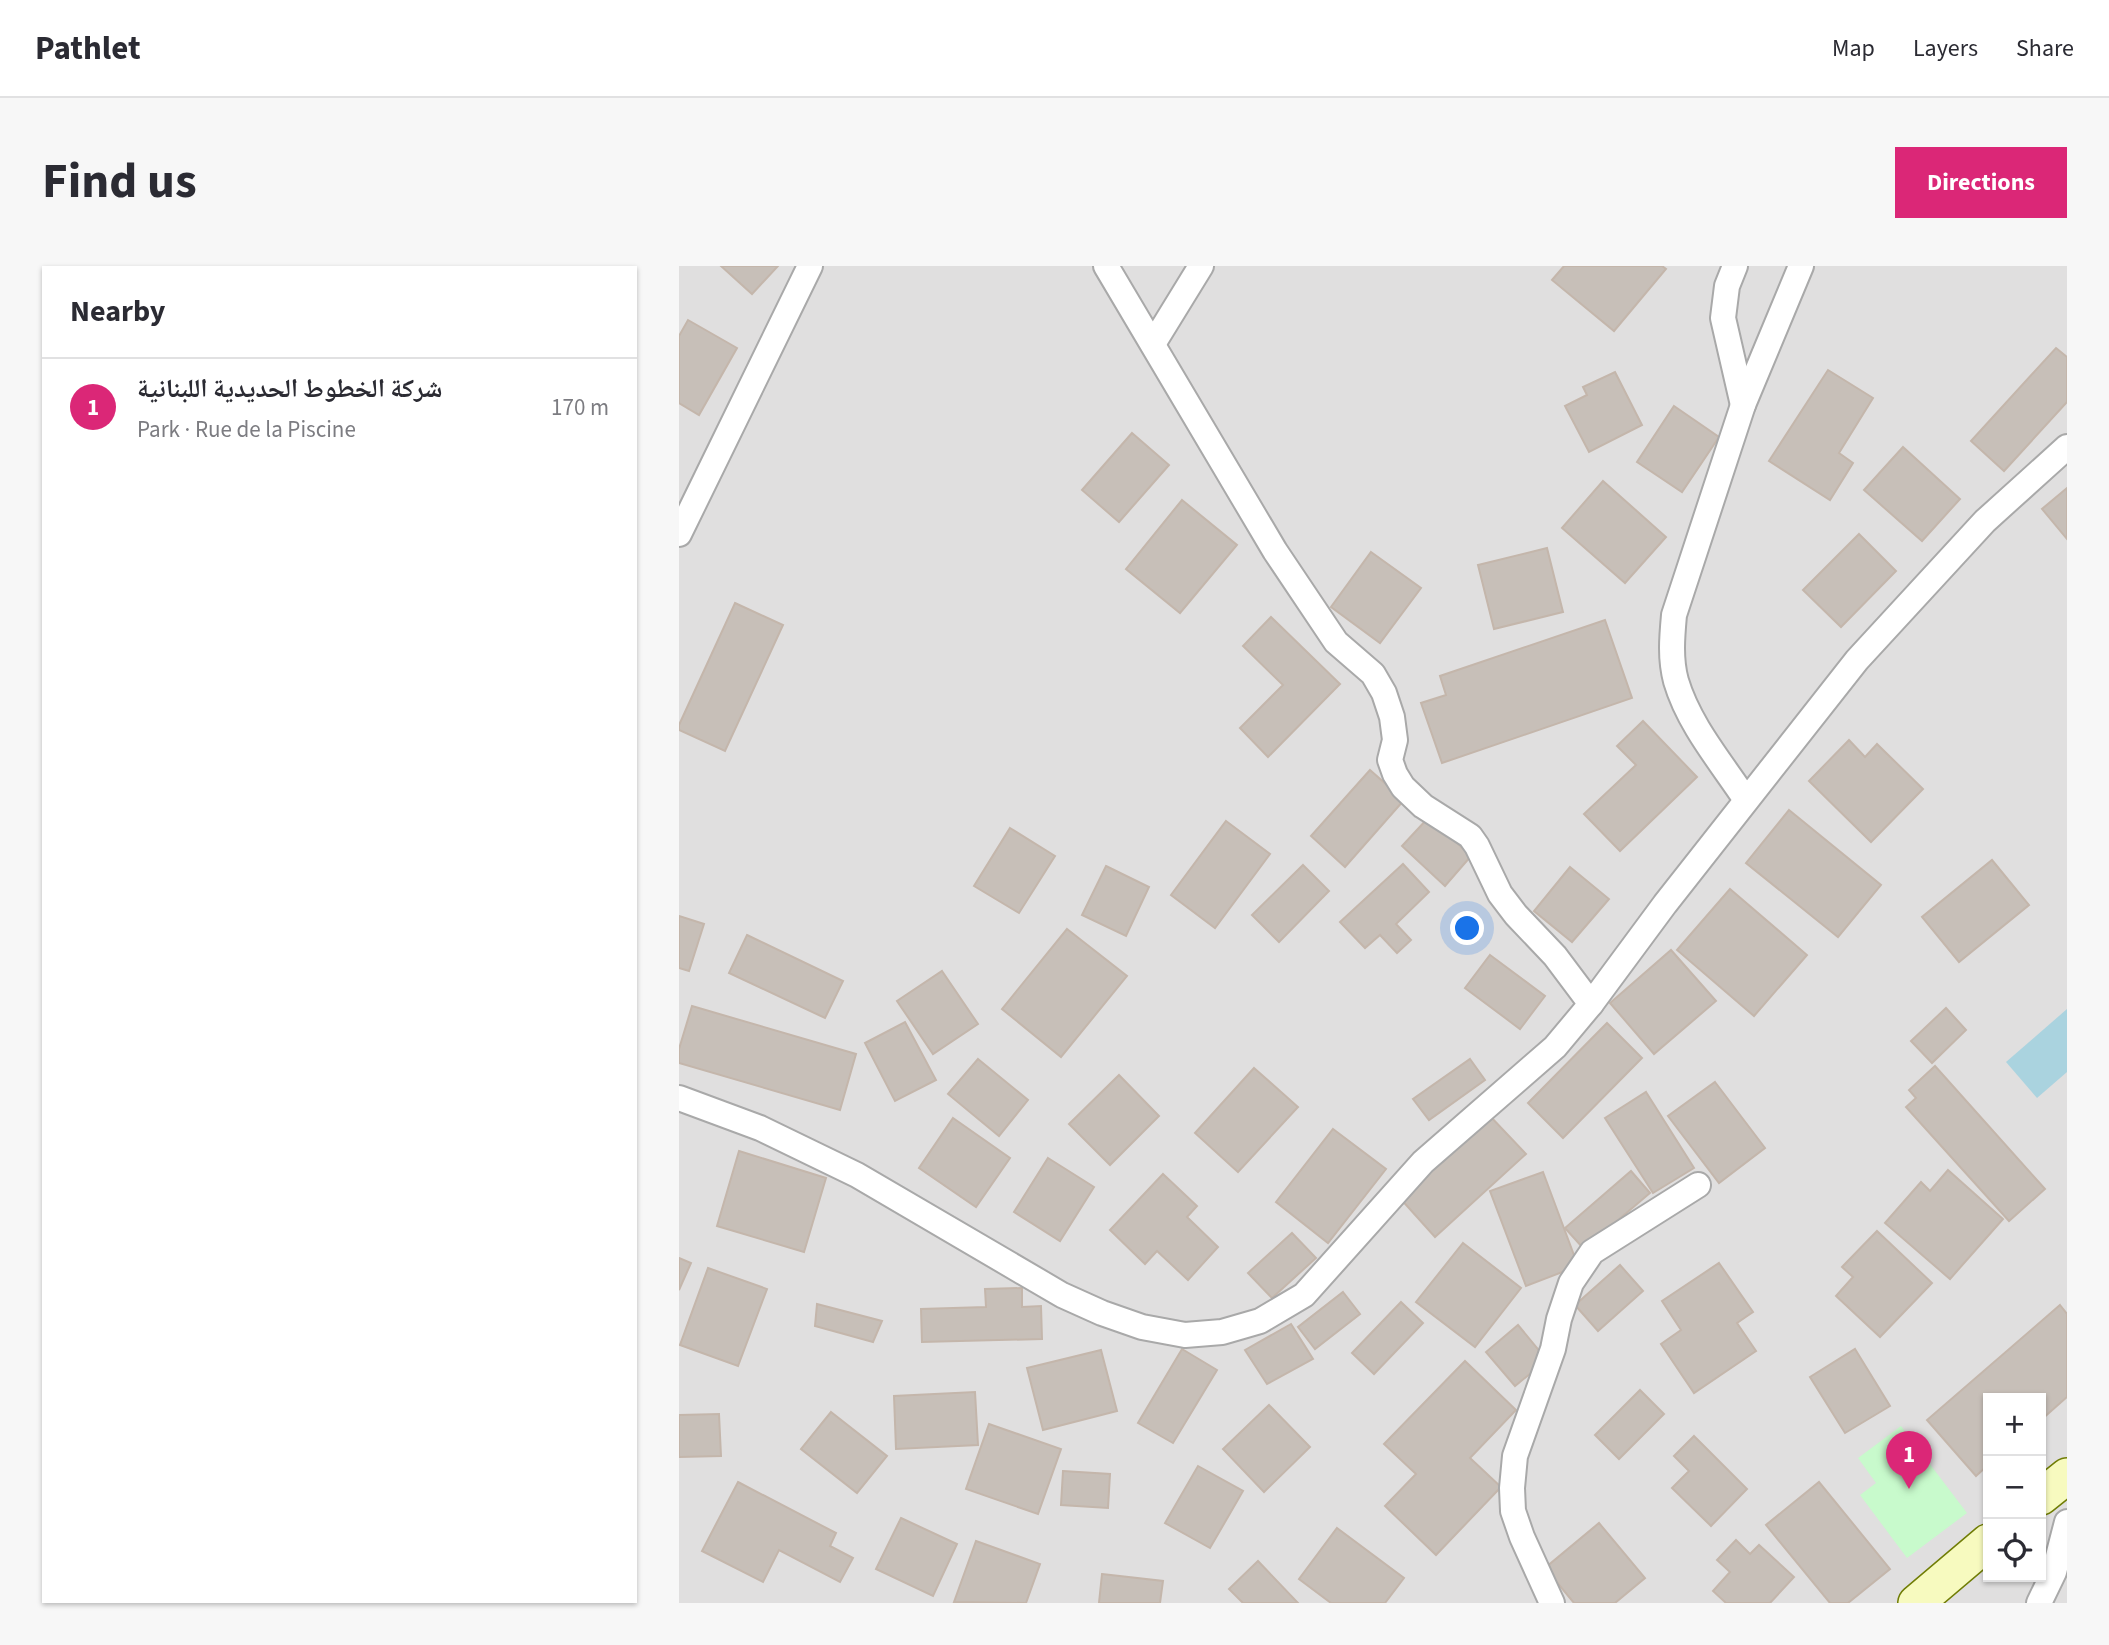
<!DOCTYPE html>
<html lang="en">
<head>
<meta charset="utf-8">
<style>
  body { margin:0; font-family:"Source Sans 3","Noto Naskh Arabic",sans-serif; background:#f7f7f7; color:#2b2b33 }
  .controls { position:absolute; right:21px; bottom:21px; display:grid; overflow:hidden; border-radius:0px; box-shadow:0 2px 5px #0004 }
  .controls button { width:63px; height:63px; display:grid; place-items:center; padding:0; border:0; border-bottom:2px solid #e1e1e2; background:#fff; color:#2b2b33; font:35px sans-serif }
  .you { position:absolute; left:789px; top:663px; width:24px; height:24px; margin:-18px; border:5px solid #fff; border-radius:50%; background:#1a73e8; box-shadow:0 0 0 10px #1a73e833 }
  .badge { display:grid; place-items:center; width:46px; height:46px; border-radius:50%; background:#db2777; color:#fff; font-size:23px; font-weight:700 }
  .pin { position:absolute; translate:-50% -58px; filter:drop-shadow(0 2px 4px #0008) }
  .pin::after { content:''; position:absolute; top:37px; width:24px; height:21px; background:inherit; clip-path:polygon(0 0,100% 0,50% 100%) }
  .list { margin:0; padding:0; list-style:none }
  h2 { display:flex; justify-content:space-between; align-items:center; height:91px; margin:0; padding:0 28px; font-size:30px }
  h2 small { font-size:23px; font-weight:400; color:#7c7c81 }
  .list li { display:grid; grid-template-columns:46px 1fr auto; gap:21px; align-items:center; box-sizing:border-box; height:98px; padding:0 28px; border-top:2px solid #e1e1e2 }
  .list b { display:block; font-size:26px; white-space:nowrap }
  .list p { margin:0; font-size:23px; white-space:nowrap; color:#7c7c81 }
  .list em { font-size:23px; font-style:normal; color:#7c7c81 }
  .icon { flex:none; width:38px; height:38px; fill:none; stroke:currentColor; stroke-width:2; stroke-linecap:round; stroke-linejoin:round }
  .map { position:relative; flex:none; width:1388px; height:1337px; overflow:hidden; border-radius:0px }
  header { display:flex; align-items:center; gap:42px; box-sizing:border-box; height:98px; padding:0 35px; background:#fff; border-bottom:2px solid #e1e1e2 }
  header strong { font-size:33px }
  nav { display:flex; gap:38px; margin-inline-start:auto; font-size:24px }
  .intro { display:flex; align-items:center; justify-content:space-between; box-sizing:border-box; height:168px; padding:0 42px }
  h1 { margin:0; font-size:49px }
  .button { padding:18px 32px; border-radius:0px; background:#db2777; color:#fff; font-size:24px; font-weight:700 }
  main { display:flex; gap:42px; padding:0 42px }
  aside { flex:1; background:#fff; border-radius:0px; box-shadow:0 2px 5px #0004 }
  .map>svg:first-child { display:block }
</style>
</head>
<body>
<header>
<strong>Pathlet</strong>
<nav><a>Map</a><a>Layers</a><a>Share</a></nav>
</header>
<div class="intro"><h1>Find us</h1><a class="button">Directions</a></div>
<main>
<aside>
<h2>Nearby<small></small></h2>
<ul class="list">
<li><span class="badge">1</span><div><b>شركة الخطوط الحديدية اللبنانية</b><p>Park · Rue de la Piscine</p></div><em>170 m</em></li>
</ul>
</aside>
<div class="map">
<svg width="1388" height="1337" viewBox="0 0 1388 1337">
  <rect width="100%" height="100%" fill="#f2efe9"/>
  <path fill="#e0dfdf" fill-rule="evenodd" d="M0,0H1388V1337H0ZM1309,1132H1362V1311H1309Z"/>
  <polygon fill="#c8facc" points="1222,1160 1288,1247 1228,1292 1181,1229 1197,1217 1179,1192"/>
  <polygon fill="#aad3df" points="1388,743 1388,806 1358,832 1327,796"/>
  <g fill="#c7bfb8" stroke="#c4b6ab" stroke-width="2">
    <polygon points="42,0 99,0 73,28"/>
    <polygon points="885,0 983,0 987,3 935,65 873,14"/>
    <polygon points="9,54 58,82 20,149 0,137 0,70"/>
    <polygon points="1377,82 1388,91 1388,136 1325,205 1292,175"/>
    <polygon points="1149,104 1194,132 1160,187 1174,197 1151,234 1090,195"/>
    <polygon points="936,106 963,159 910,186 886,140 908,129 904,121"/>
    <polygon points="995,140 1040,171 1003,226 958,196"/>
    <polygon points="453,167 490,199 440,256 403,224"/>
    <polygon points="1224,181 1281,233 1243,275 1185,224"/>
    <polygon points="924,215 987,271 946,317 883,262"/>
    <polygon points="1388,222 1388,273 1363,243"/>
    <polygon points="503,234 558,279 501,347 447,303"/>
    <polygon points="1180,268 1217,305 1162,361 1124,324"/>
    <polygon points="868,282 884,346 815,363 799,299"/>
    <polygon points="692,286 742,322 701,377 652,341"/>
    <polygon points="56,337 104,359 46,485 0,464 0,459"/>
    <polygon points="592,351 661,418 589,491 561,462 604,419 564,380"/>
    <polygon points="926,354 953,432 763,497 742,437 767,429 761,410"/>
    <polygon points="964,455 1018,511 941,585 905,548 957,499 938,480"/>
    <polygon points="1170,474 1186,491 1198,478 1244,523 1192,576 1130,515"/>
    <polygon points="691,504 725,534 666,601 632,570"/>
    <polygon points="1110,544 1202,619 1159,671 1067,597"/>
    <polygon points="750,551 792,590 766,620 723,580"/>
    <polygon points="547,555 591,588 536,662 492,629"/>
    <polygon points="331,562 376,590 340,647 295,620"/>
    <polygon points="1313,594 1350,639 1280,696 1243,651"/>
    <polygon points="724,598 750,626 717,658 732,674 718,687 701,669 686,682 661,656"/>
    <polygon points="624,599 650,625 600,676 573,649"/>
    <polygon points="427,600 470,621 447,670 403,649"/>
    <polygon points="891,601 930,633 893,676 855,645"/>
    <polygon points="1051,623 1128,689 1075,750 998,684"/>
    <polygon points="0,650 25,658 10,705 0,702"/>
    <polygon points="388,663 448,710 382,791 323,743"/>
    <polygon points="68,669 164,715 146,752 50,707"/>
    <polygon points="992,684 1037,735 975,788 931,737"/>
    <polygon points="811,689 866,730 841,763 786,722"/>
    <polygon points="263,705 299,758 254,788 218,735"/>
    <polygon points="13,740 177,788 161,844 0,797 0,783"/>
    <polygon points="1267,742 1287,764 1253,797 1232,775"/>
    <polygon points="226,756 257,814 216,835 186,777"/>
    <polygon points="928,757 963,792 884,872 849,837"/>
    <polygon points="299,793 349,834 320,870 269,828"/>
    <polygon points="791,793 806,814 750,854 734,833"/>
    <polygon points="1256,800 1366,923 1330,955 1227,841 1237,832 1230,824"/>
    <polygon points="575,802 619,841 559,906 516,867"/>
    <polygon points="440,809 480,850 431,899 390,858"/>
    <polygon points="1036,816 1086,882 1040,917 989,850"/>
    <polygon points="967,826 1015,902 974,927 926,852"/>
    <polygon points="810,849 847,888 756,971 720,931"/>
    <polygon points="274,852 331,892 297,941 240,902"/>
    <polygon points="654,863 707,903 649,977 597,936"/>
    <polygon points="60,885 147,912 125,986 38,960"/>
    <polygon points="369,892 415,921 381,975 335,946"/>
    <polygon points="1269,904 1324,953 1271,1013 1206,957 1242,916 1251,925"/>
    <polygon points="952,905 971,927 905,983 886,962"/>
    <polygon points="864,906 899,1000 847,1020 811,925"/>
    <polygon points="484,908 518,940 508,951 539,981 509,1014 478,985 466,998 431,964"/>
    <polygon points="1198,965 1253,1017 1201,1071 1157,1030 1174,1011 1163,1001"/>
    <polygon points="613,967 637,992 593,1032 569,1007"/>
    <polygon points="784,977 842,1022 796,1081 737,1036"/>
    <polygon points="0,992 12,997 0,1024"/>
    <polygon points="1040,997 1074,1046 1058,1057 1077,1085 1015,1127 982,1078 1002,1064 983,1035"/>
    <polygon points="941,999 964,1025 919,1065 896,1039"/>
    <polygon points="29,1002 88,1023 59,1100 1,1079"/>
    <polygon points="343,1022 343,1041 362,1040 363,1073 243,1076 242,1043 307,1041 306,1023"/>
    <polygon points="664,1026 681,1048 636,1083 619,1061"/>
    <polygon points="722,1036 744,1057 695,1108 673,1087"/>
    <polygon points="138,1038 203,1055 194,1076 136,1060"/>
    <polygon points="1381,1039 1388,1048 1388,1131 1362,1154 1362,1132 1309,1132 1309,1199 1297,1210 1248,1154"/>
    <polygon points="612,1058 634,1093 588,1118 566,1084"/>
    <polygon points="839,1059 868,1094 836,1120 807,1086"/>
    <polygon points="503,1083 538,1104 494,1177 459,1157"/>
    <polygon points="1176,1083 1211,1140 1166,1167 1131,1111"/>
    <polygon points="422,1084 438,1145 364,1164 348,1102"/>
    <polygon points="786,1095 837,1144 791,1192 822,1221 757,1289 706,1240 737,1208 705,1178"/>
    <polygon points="961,1124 985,1148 940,1193 916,1169"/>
    <polygon points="296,1126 299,1179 217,1183 215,1130"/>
    <polygon points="590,1139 631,1181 585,1226 544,1183"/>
    <polygon points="152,1146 208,1190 178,1227 122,1183"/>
    <polygon points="40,1148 42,1190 0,1191 0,1149"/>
    <polygon points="310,1158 382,1183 359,1248 287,1223"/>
    <polygon points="1015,1170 1068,1223 1032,1260 993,1222 1010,1205 995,1190"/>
    <polygon points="519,1200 564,1225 531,1282 486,1257"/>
    <polygon points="384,1205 431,1208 429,1242 382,1239"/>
    <polygon points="59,1216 157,1267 151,1280 174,1292 161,1316 100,1284 84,1316 23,1285"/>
    <polygon points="1140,1216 1211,1303 1169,1337 1151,1337 1087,1259"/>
    <polygon points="222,1252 278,1278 254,1330 197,1303"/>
    <polygon points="920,1257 966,1312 936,1337 895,1337 866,1302"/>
    <polygon points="658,1262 725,1312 706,1337 652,1337 620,1313"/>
    <polygon points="1057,1274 1071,1288 1080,1279 1115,1311 1091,1337 1047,1337 1034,1325 1051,1306 1038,1294"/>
    <polygon points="297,1275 361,1298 347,1337 275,1336"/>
    <polygon points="579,1295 619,1337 564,1337 550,1323"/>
    <polygon points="423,1308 484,1315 481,1337 420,1337"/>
  </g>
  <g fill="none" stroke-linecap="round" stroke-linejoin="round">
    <g stroke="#a9a9a9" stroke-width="28">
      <g id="street">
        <polyline points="427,0 596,285 657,376 694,408 705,427 713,451 716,474 711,494 716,508 724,521 744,540 791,570 798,580 821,628 837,649 876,690 912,738"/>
        <polyline points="1056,0 1048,20 1044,52 1064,139"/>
        <polyline points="474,78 522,0"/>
        <polyline points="0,268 131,0"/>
        <path d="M1067,534C1042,496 1010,459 997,415C991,393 993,371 995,349L1064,139L1122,0"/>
        <polyline points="0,832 81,862 178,909 383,1029 423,1047 463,1061 506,1069 543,1066 581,1055 625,1029 744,896 876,781 912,738 986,638 1178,394 1306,255 1388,181"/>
        <polyline points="873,1337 843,1271 834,1245 833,1222 836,1190 874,1083 880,1053 892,1017 913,986 1019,919"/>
        <polyline points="1360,1337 1375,1306 1388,1256"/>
      </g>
    </g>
    <g stroke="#707d05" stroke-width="38">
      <g id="secondary">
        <polyline points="1362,1231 1388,1210"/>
        <polyline points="1237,1337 1309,1276"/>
      </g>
    </g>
    <use href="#street" stroke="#fff" stroke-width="24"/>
    <use href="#secondary" stroke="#f7fabf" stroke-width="35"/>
  </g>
</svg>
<div class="controls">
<button>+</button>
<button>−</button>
<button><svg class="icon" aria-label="locate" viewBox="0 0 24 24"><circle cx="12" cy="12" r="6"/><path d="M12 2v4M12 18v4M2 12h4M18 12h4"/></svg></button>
</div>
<div class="you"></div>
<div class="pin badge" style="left:1230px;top:1223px">1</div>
</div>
</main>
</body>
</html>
